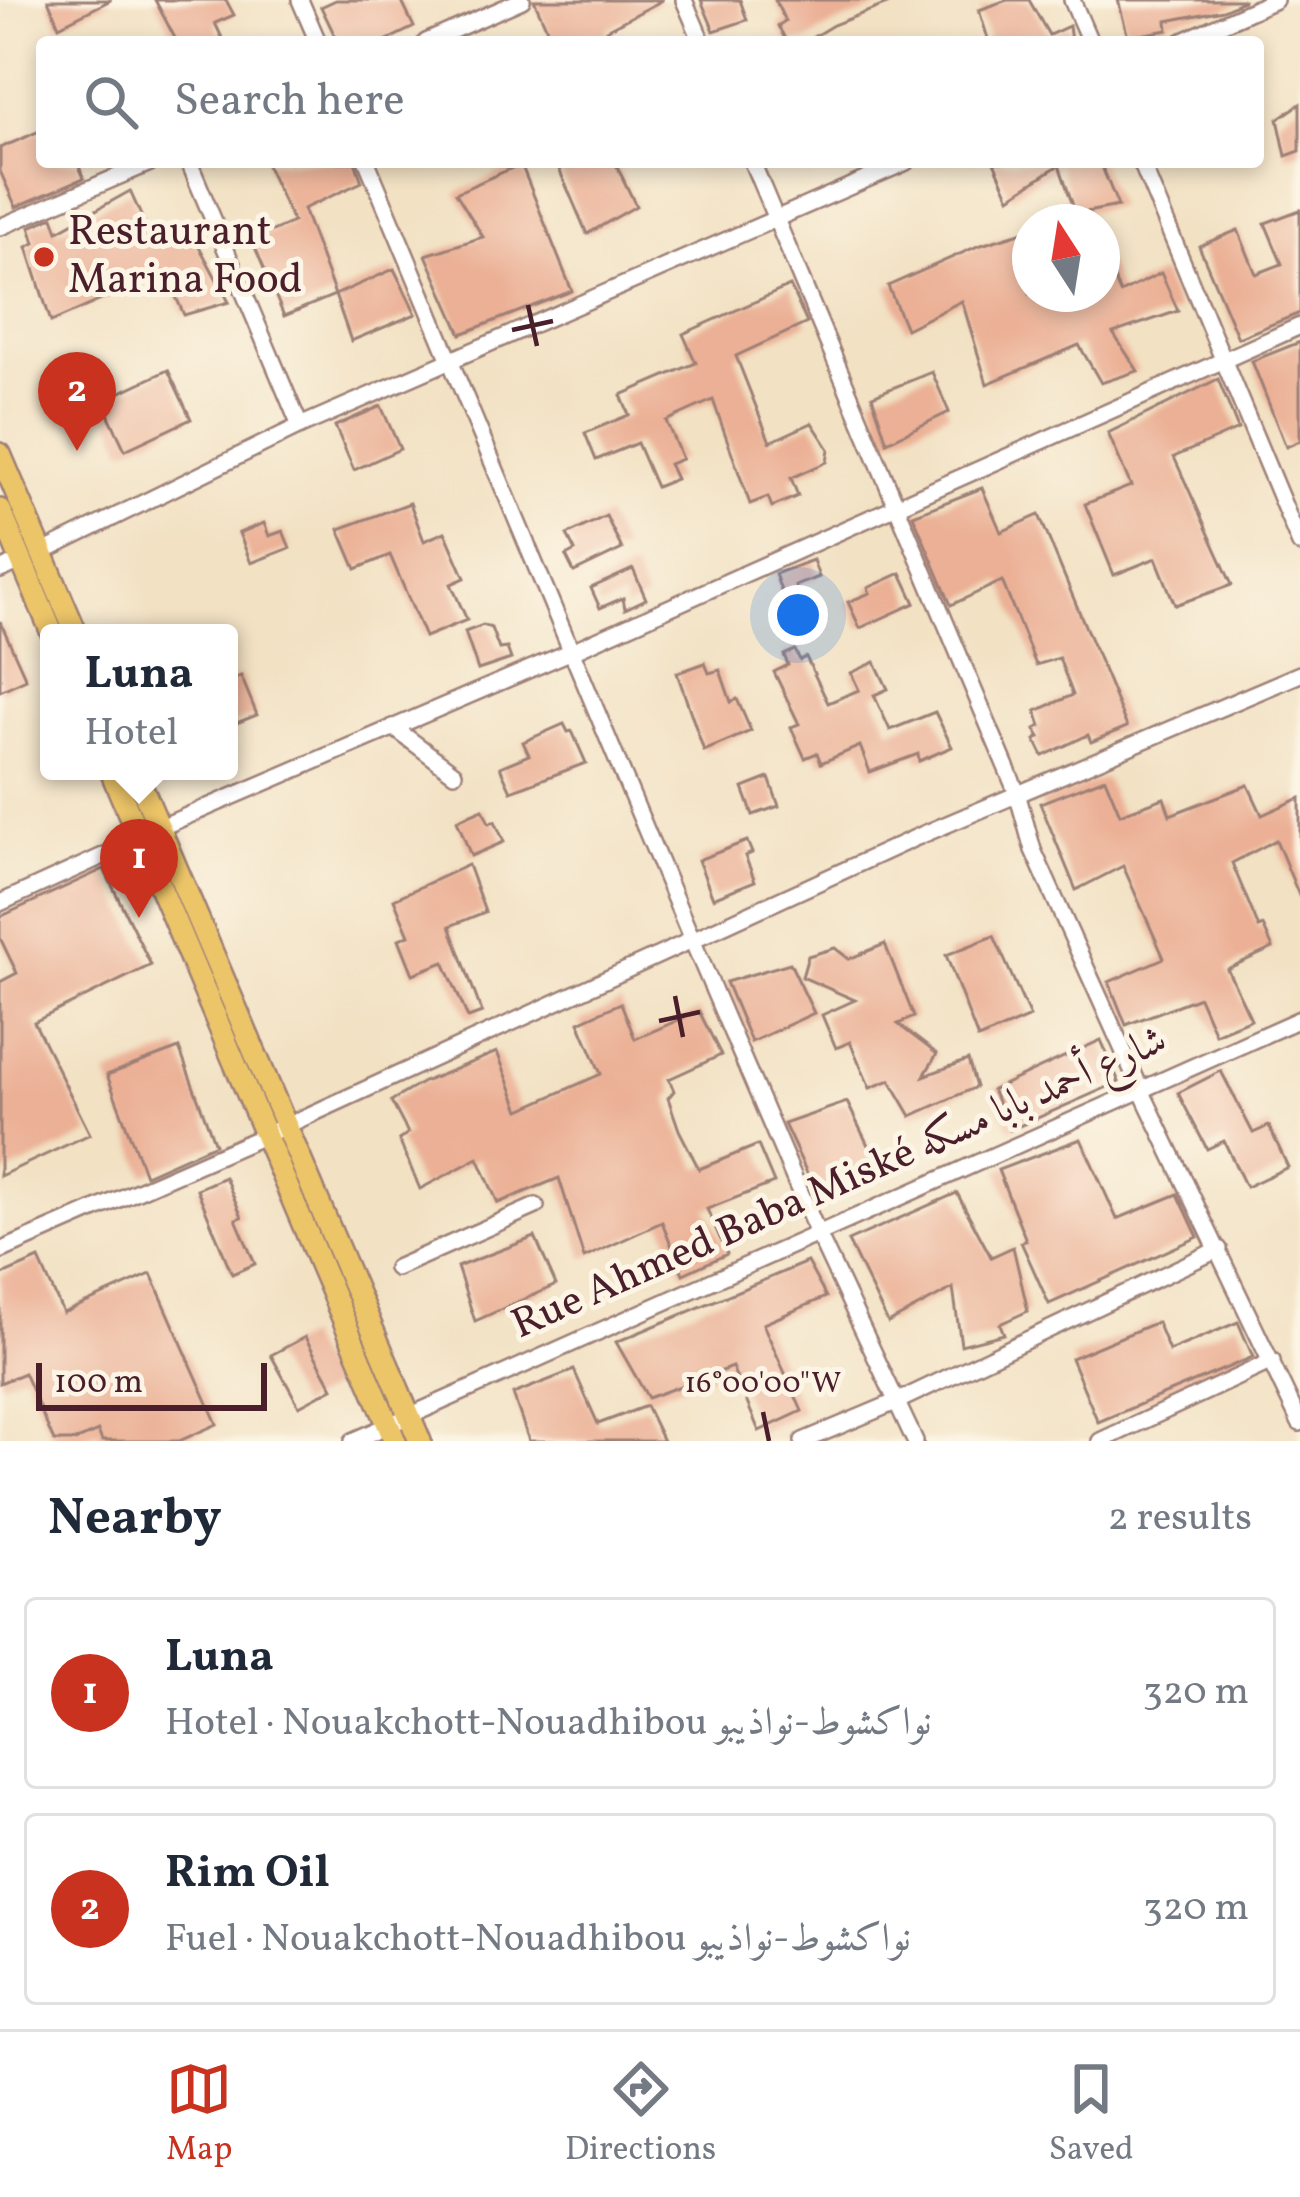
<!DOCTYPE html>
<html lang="en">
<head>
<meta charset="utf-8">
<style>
  body { margin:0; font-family:Vollkorn,Amiri,serif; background:#f2f2f3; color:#1f2937 }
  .compass { position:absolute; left:1012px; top:204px; width:108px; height:108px; border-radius:50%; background:#fff; box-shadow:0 6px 18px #0003; rotate:348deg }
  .scale { position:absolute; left:36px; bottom:30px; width:231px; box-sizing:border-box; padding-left:12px; border:6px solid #4a1f2b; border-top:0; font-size:33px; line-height:42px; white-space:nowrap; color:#4a1f2b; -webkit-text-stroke:9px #fcf5e5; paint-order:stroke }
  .you { position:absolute; left:798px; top:615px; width:42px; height:42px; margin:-30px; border:9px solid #fff; border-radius:50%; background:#1a73e8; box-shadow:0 0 0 18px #1a73e833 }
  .badge { display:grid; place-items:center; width:78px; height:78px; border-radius:50%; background:#c8321e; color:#fff; font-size:39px; font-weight:700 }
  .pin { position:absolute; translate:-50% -99px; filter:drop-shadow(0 3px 6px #0008) }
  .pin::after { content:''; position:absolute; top:63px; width:42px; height:36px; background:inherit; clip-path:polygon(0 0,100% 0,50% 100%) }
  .popup { position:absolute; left:40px; top:624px; width:198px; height:156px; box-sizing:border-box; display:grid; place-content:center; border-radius:12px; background:#fff; filter:drop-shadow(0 3px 9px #0005); font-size:39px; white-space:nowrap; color:#747a83 }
  .popup b { font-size:45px; color:#1f2937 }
  .popup::after { content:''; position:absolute; left:50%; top:100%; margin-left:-24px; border:24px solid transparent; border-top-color:#fff }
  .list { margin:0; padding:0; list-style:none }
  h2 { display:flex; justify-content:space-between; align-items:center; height:156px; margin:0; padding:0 48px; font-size:51px }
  h2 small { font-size:39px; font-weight:400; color:#747a83 }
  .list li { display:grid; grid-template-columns:78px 1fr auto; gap:36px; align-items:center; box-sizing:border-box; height:192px; margin:0 24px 24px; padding:0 24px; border:3px solid #e0e1e3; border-radius:12px }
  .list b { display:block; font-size:45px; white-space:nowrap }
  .list p { margin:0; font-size:39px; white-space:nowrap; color:#747a83 }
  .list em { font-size:39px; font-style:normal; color:#747a83 }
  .icon { flex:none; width:66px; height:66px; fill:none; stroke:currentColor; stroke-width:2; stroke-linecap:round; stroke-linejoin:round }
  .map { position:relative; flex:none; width:1300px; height:1441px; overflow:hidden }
  .search { position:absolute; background:#fff; box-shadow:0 6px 18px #0003; left:36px; right:36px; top:36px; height:132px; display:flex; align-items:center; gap:30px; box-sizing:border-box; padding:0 42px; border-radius:12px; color:#747a83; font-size:45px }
  .sheet { height:588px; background:#fff }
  nav { display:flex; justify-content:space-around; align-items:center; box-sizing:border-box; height:168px; border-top:3px solid #e0e1e3; background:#fff; font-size:33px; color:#747a83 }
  nav a { display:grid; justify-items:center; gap:6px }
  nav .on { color:#c8321e }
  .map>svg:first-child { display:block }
</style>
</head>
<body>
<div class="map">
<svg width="1300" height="1441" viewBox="0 0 1300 1441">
  <rect width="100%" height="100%" fill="#fcf5e5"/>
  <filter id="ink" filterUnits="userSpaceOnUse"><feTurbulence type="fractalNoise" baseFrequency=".00833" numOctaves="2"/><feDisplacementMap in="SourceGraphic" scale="24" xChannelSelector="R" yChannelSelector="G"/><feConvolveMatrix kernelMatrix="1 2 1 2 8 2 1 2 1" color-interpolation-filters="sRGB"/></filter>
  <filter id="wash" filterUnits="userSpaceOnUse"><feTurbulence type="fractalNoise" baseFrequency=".004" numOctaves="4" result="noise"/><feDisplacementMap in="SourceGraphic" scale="48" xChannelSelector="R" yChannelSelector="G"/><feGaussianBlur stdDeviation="2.7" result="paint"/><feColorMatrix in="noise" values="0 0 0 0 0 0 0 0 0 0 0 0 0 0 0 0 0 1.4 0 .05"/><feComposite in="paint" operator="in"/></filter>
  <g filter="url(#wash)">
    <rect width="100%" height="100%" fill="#f2e1c3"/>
    <g id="blocks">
      <g fill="#ebb095">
        <polygon points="48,0 111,0 59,26"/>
        <polygon points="155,0 226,0 234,15 215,23 224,42 177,42"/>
        <polygon points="336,0 401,0 414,27 383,42 338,42 321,7"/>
        <polygon points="534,0 663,0 606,30 610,42 553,42"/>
        <polygon points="701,0 740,0 747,20 714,31"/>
        <polygon points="775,0 894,0 895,1 833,25 805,42 787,42 778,26 785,21"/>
        <polygon points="1007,0 1029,0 1049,35 1069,26 1071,42 989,42 979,10"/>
        <polygon points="1118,0 1243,0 1243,1 1223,10 1167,21 1168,30 1128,37"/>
        <polygon points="1300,104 1300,151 1286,156 1278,119"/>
        <polygon points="42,130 42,162 77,162 84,178 16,207 0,171 0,148"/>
        <polygon points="265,162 355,162 362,182 303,209 335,295 284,316 252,240 293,222"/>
        <polygon points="556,162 615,162 636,206 587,234"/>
        <polygon points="994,162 1100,162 1118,206 1076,214 1059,165 1010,197"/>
        <polygon points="521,164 572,291 461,334 426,255 483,237 456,193"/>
        <polygon points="130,191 152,240 187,224 229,302 184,315 165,272 51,322 27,247 35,243 30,227 53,217 58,231"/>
        <polygon points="1300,210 1300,313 1238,338 1199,246 1238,230 1256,274 1282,264 1265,223"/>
        <polygon points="1030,230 1030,294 1102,294 1102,250 1120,293 1161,273 1178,311 1113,333 1138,371 1101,383 1079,345 987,384 962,301 906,329 888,286 978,246"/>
        <polygon points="394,269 416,314 351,341 335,295"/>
        <polygon points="790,286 807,323 736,356 770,442 812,423 829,449 827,462 791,478 798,496 772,507 768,497 750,504 713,400 666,421 682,459 669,464 676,479 656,487 637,443 596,460 585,433 629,415 621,395 696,363 683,334"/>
        <polygon points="1300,342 1300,441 1286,447 1252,361"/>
        <polygon points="168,370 191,419 125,450 102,401"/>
        <polygon points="932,372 949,412 887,442 872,396"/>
        <polygon points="1218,379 1238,429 1174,457 1232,585 1175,605 1156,558 1114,575 1085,504 1131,486 1108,433"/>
        <polygon points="381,406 400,449 354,470 335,426"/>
        <polygon points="982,488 1001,532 1039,515 1127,727 1091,742 1088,735 1043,756 1035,740 1040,737 1035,729 1041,726 1036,711 1073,695 1059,658 1036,665 1002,581 951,605 913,515"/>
        <polygon points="410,503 424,541 445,532 465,578 451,584 467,620 425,637 390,555 356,569 339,529"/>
        <polygon points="606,516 622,549 574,572 566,556 575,551 567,535"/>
        <polygon points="264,523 269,536 283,531 290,548 251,563 239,533"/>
        <polygon points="813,560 819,577 795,586 799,597 785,602 775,574"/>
        <polygon points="633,569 646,599 625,609 623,598 600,608 591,588"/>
        <polygon points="901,573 915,603 860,628 848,602 870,593 868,588"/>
        <polygon points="0,621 26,679 0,691"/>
        <polygon points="483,625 491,628 499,649 507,648 511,659 478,670 465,632"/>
        <polygon points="795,650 800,660 806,657 828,703 859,690 851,673 875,662 888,689 874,695 890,730 935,712 952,747 919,761 918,754 870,772 860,746 821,763 817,753 805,758 791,727 799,724 774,672 788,665 784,655"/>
        <polygon points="705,663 709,673 720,670 731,702 737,699 751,731 704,751 677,673"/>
        <polygon points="241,676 257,715 229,726 229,681"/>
        <polygon points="564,724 568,732 572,731 586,763 511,791 500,767 529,755 523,742"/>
        <polygon points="769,778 779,806 753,815 743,788"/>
        <polygon points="1105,778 1120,814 1164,798 1170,815 1248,785 1262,815 1300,798 1300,898 1276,840 1232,863 1259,928 1263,926 1273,948 1227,969 1251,1019 1215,1034 1199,997 1126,1025 1109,982 1164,958 1123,866 1076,890 1040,803"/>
        <polygon points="483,809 489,823 495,821 504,842 471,856 457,820"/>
        <polygon points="747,841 752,853 745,856 755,881 713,898 698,860"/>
        <polygon points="468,865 485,912 450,926 482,1013 468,1018 444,962 413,974 399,939 409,935 394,899"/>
        <polygon points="104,869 151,965 34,1022 90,1134 0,1176 0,982 17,973 0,938 0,917"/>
        <polygon points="994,936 1030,1017 978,1039 946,955"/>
        <polygon points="885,944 914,1017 898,1024 937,1054 924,1076 968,1060 976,1087 911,1116 890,1080 870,1088 850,1042 836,1048 822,1015 855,1000 802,977 808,956 835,948 849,959"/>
        <polygon points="790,963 814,1013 751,1042 726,982"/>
        <polygon points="621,1003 635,1039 699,1011 721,1055 669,1079 674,1091 668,1098 679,1130 699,1169 758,1145 774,1183 707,1209 727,1254 683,1274 662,1222 584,1258 559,1178 498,1203 478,1158 420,1189 399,1140 408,1133 391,1101 423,1082 497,1052 520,1110 601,1074 579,1022"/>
        <polygon points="1101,1040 1119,1082 1010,1130 992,1090"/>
        <polygon points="179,1048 215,1144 145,1175 107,1075"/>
        <polygon points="1221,1071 1253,1133 1269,1126 1288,1167 1246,1187 1224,1141 1207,1149 1178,1093"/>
        <polygon points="847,1102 883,1176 822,1205 784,1124"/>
        <polygon points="1081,1139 1117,1219 1178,1194 1198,1237 1049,1304 1021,1242 1026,1240 998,1170"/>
        <polygon points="225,1177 242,1217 236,1219 255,1264 232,1274 197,1189"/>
        <polygon points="957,1193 991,1257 1013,1247 1028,1311 1000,1324 1004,1334 961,1345 953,1288 888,1323 848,1241"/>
        <polygon points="535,1237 556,1285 475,1321 457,1267"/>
        <polygon points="39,1259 63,1313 151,1274 217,1424 179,1441 102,1441 98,1431 75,1441 54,1441 24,1373 0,1383 0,1276"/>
        <polygon points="807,1262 826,1297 763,1324 802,1411 759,1431 732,1367 648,1398 616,1342"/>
        <polygon points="1157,1322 1169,1351 1238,1322 1253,1357 1098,1422 1071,1358"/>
        <polygon points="305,1337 333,1388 299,1406 271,1355"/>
        <polygon points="574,1370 598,1424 646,1406 663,1441 529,1441 513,1394"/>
      </g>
    </g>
  </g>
  <g filter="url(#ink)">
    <use href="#blocks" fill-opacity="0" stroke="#9e8077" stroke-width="3"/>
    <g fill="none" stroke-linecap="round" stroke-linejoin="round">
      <g stroke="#9e8077" stroke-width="20">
        <g id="minor">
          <polyline points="300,0 318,42"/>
          <polyline points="684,0 702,42"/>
          <polyline points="1072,0 1090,42"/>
          <polyline points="426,42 522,0"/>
          <polyline points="1181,42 1275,0"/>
          <polyline points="189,162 300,426"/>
          <polyline points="367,162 693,942 818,1234 915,1441"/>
          <polyline points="752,162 1017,793 1033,850 1141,1090 1300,1423"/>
          <polyline points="1141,162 1300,544"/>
          <polyline points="0,227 152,162"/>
          <polyline points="41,553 300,426 906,162"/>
          <polyline points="0,570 21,561"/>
          <polyline points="393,727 454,773"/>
          <polyline points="159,828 572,651 1300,326"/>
          <polyline points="0,903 140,839"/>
          <polyline points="0,1251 266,1135 917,837 1300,674"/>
          <polyline points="396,1268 536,1206"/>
          <polyline points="353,1441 1300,1019"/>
          <polyline points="803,1441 898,1401 1219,1249"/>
          <polyline points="1100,1441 1272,1361"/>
        </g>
      </g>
      <g stroke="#9e8077" stroke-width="26">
        <g id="highway">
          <polyline points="0,454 76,633"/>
          <polyline points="0,510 52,633"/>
          <polyline points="111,771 395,1441"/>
          <polyline points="135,771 420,1441"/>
        </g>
      </g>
      <use href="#minor" stroke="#fff" stroke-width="15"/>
      <use href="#highway" stroke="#edc569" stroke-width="21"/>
    </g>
  </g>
  <path fill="none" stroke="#4a1f2b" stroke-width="4.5" d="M528,305L537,346M512,330L553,321M675,996L683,1037M659,1021L700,1012M763,1412L769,1441"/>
  <circle fill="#c8321e" stroke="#fcf5e5" stroke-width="4.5" cx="44" cy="257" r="12"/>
  <g text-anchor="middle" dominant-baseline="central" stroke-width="10" stroke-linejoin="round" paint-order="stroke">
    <g font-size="42" fill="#4a1f2b" stroke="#fcf5e5" text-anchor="start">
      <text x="68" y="233">Restaurant<tspan x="68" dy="48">Marina Food</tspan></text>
    </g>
    <g font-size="42" fill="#4a1f2b" stroke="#fcf5e5">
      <text transform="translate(840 1184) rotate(-24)">Rue Ahmed Baba Miské شارع أحمد بابا مسكه</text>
    </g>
  </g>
  <g font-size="30" text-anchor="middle" fill="#4a1f2b" stroke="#fcf5e5" stroke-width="10" stroke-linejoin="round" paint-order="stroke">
    <text x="763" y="1392">16°00'00"W</text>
  </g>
</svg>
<svg class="compass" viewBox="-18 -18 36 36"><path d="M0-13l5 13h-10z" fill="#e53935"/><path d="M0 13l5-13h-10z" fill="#747a83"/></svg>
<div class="scale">100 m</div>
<div class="you"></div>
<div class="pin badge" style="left:139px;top:918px">1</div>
<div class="popup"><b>Luna</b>Hotel</div>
<div class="pin badge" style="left:77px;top:451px">2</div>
<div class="search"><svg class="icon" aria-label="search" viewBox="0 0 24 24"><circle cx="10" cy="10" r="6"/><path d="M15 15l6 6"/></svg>Search here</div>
</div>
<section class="sheet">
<h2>Nearby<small>2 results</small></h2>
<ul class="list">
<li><span class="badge">1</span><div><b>Luna</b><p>Hotel · Nouakchott-Nouadhibou نواكشوط-نواذيبو</p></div><em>320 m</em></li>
<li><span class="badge">2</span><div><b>Rim Oil</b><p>Fuel · Nouakchott-Nouadhibou نواكشوط-نواذيبو</p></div><em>320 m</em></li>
</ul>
</section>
<nav>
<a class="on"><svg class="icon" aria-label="map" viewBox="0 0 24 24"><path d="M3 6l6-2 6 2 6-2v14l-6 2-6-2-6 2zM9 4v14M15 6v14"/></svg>Map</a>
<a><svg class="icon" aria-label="directions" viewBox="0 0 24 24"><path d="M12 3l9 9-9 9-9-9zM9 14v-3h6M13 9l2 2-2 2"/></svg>Directions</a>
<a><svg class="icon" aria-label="saved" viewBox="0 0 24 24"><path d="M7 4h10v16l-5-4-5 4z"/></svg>Saved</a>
</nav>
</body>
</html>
